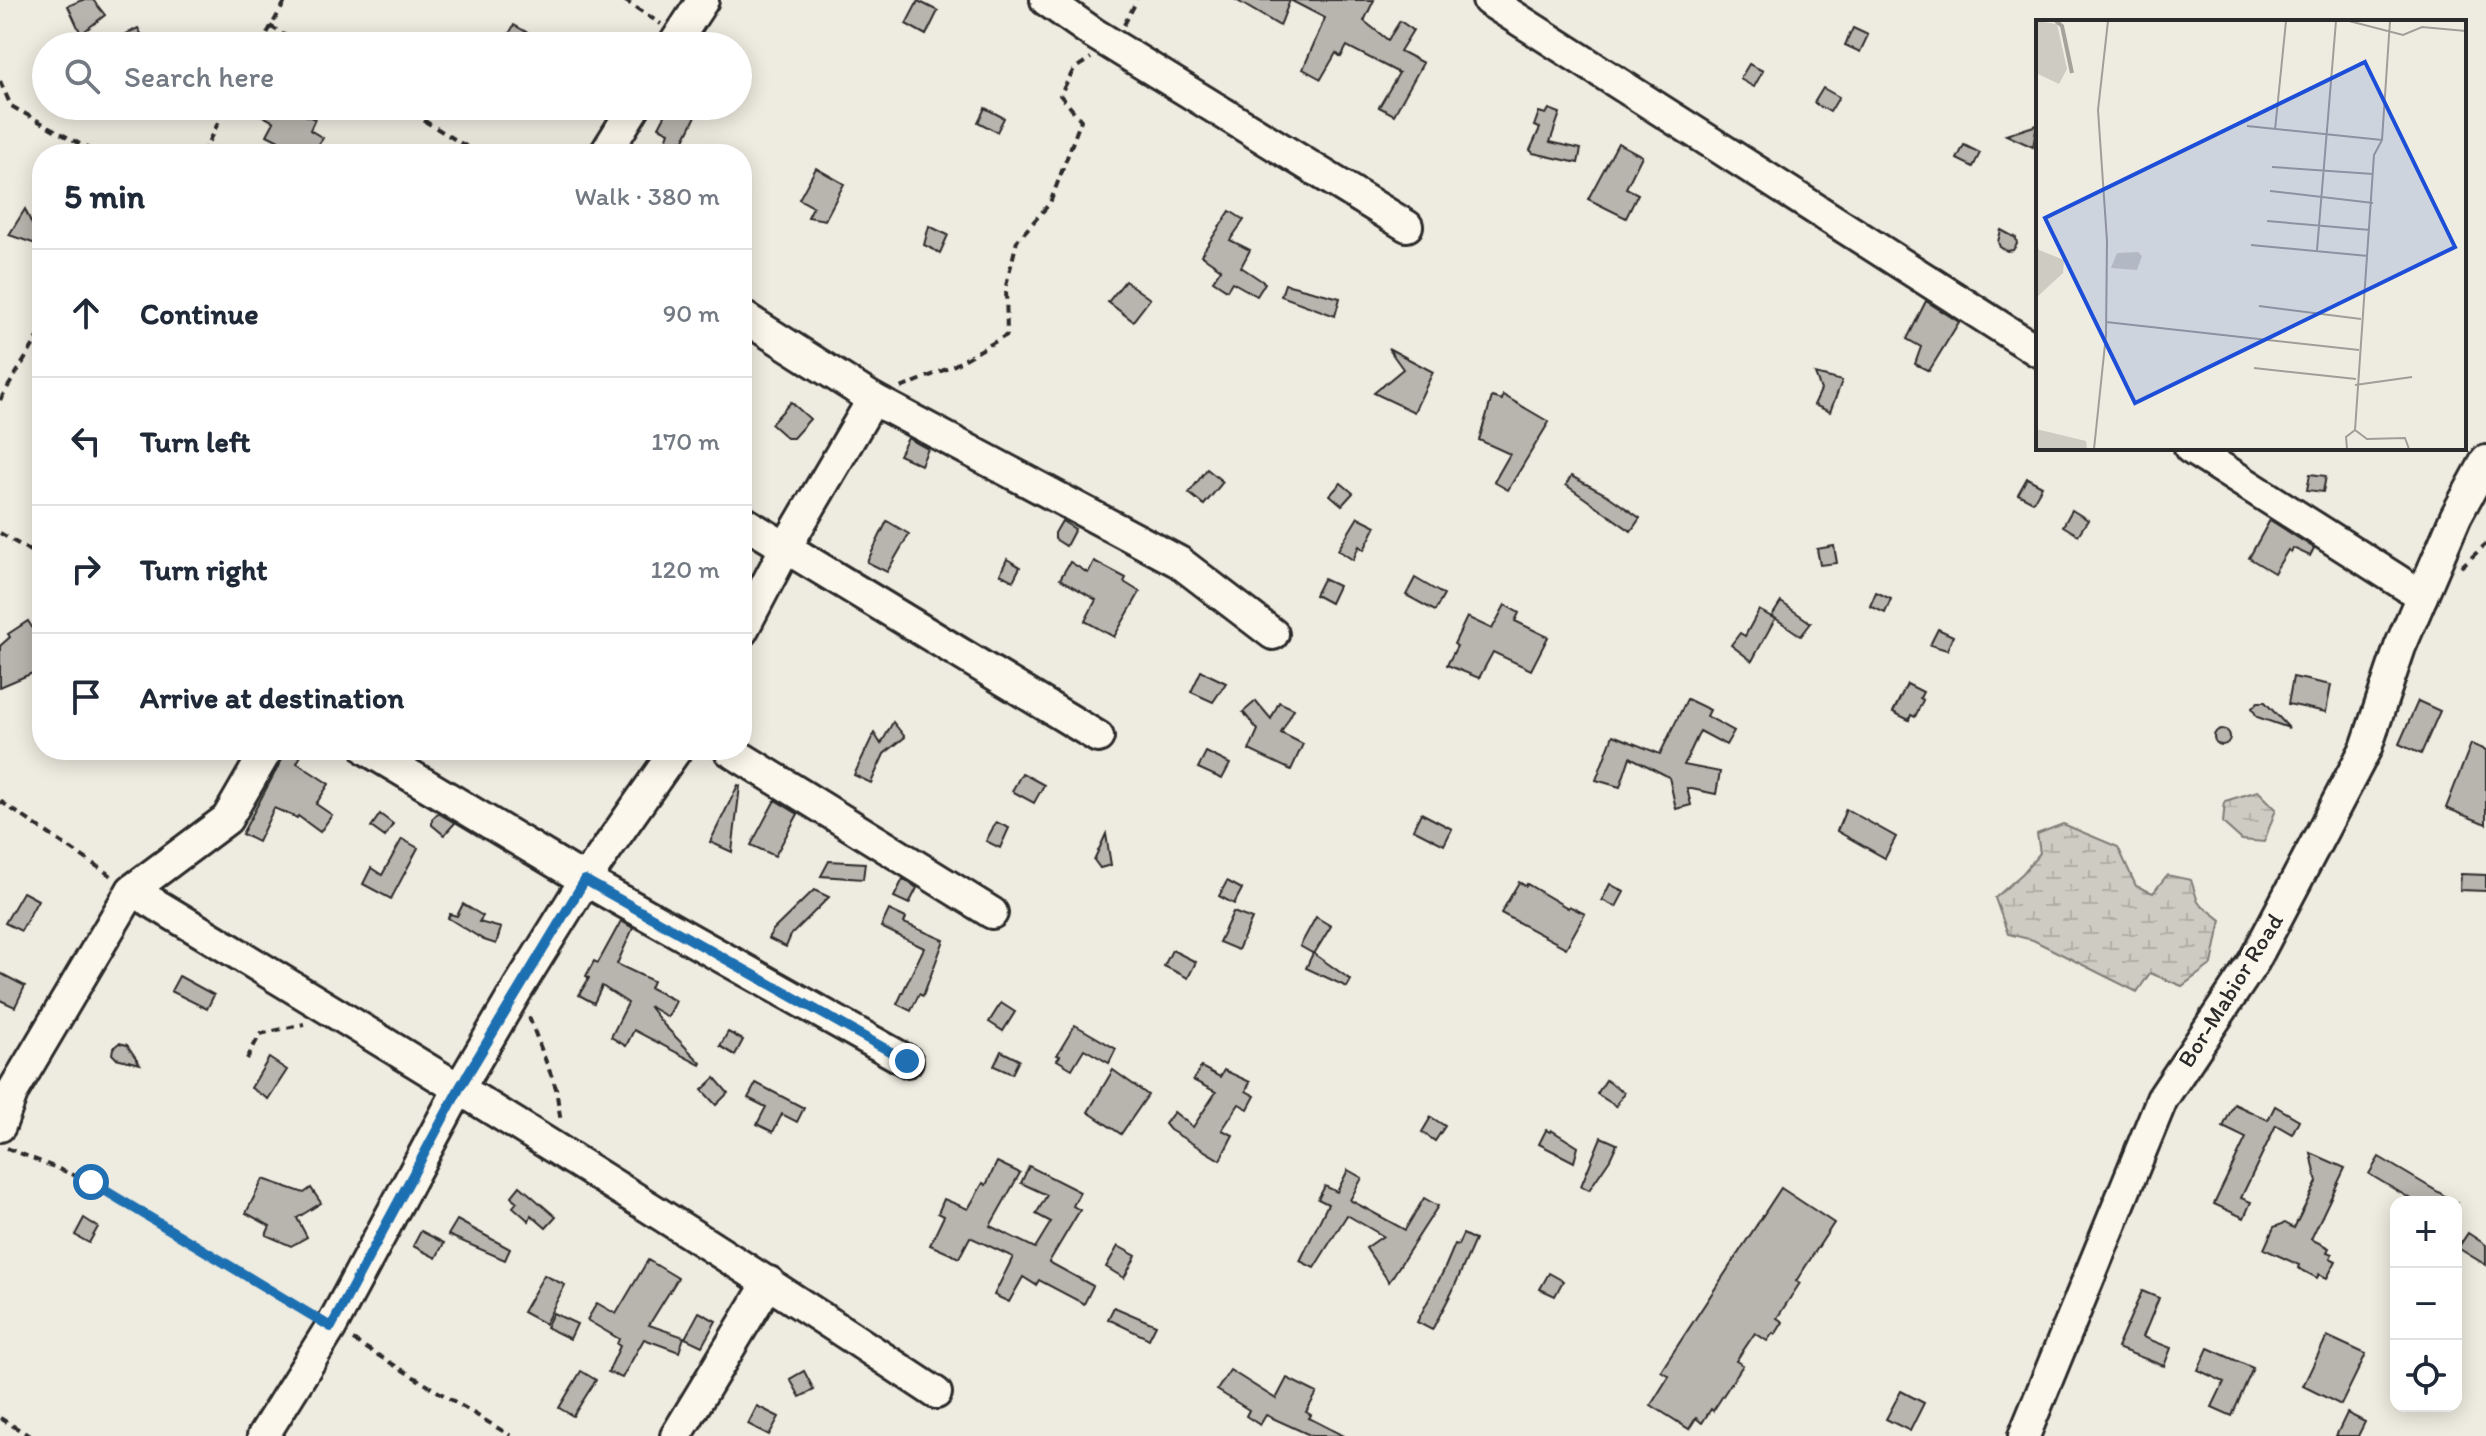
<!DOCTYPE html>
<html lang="en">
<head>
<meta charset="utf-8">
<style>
  body { margin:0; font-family:Itim,sans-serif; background:#f2f2f3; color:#1f2937 }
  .controls { position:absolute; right:24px; bottom:24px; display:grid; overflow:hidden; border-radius:16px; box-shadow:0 4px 20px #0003 }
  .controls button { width:72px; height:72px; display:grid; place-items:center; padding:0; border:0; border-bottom:2px solid #e0e1e3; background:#fff; color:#1f2937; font:40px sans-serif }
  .stop { position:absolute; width:24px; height:24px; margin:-18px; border:6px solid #1f6fb2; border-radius:50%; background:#fff }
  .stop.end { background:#1f6fb2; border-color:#fff; box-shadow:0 2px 8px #0008 }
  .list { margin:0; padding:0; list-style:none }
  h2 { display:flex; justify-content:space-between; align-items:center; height:104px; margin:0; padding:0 32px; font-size:34px }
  h2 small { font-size:26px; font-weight:400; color:#747a83 }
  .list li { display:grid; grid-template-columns:52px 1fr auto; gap:24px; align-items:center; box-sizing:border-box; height:128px; padding:0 32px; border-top:2px solid #e0e1e3 }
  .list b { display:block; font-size:30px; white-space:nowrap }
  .list em { font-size:26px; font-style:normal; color:#747a83 }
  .icon { flex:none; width:44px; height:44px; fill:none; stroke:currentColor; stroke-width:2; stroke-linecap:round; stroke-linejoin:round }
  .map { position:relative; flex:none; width:2486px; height:1436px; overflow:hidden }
  .search { position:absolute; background:#fff; box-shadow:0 4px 20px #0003; left:32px; top:32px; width:720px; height:88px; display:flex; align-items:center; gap:20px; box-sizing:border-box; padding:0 28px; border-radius:44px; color:#747a83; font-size:30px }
  .panel { position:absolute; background:#fff; box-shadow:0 4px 20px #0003; left:32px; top:144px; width:720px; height:616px; border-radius:32px }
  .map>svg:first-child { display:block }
</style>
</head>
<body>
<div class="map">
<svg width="2486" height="1436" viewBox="0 0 2486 1436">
  <defs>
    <pattern id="wetland-marsh" width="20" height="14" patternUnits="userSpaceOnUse" patternTransform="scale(2)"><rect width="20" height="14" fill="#cecbc2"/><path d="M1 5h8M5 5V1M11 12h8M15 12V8" fill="none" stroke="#b1aea7"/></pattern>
  </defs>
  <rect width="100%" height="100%" fill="#eeebe0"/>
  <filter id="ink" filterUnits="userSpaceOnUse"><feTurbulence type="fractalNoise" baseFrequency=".0125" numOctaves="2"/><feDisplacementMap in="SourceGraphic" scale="16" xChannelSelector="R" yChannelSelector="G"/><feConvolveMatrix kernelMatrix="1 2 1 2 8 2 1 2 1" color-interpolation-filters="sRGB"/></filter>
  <g filter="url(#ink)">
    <g fill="url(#wetland-marsh)" stroke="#7c7b76" stroke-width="2">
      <polygon points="2258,791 2276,809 2264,842 2242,840 2223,823 2225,801"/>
      <polygon points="2063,824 2118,847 2136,886 2153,893 2167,875 2191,880 2198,902 2221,920 2212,964 2182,986 2150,973 2137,992 2033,940 2008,934 1995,898 2023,873 2040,853 2037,834"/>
    </g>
    <g fill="#b8b5ae" stroke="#2b2b2b" stroke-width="2">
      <polygon points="82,0 93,0 105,15 81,34 68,6"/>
      <polygon points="1236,0 1374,0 1364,21 1388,40 1400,21 1413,30 1400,51 1423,63 1394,115 1379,107 1399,73 1347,46 1341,57 1336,53 1321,79 1303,69 1325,18 1290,0 1280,26"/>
      <polygon points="918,1 938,11 926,35 906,24"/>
      <polygon points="514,25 551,46 502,46"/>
      <polygon points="138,28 145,41 136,46 102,46"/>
      <polygon points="1853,28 1868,35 1860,52 1845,45"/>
      <polygon points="1749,64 1763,71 1754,87 1740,79"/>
      <polygon points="1823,88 1839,97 1830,112 1814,103"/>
      <polygon points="245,106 283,106 315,119 310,130 323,138 312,154 276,154 281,142 267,135 274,122"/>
      <polygon points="670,106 701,106 677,154 661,154 669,132 659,127"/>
      <polygon points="985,108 1004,118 997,132 978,122"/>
      <polygon points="1549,109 1560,113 1550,142 1581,149 1578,163 1533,153 1530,150 1540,128 1534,126 1539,112 1546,114"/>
      <polygon points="2037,125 2033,147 2006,135"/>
      <polygon points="1618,143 1642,156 1626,188 1638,194 1626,218 1588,199"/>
      <polygon points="1964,145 1980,153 1973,167 1957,159"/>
      <polygon points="816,168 844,184 825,220 808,217 813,207 799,199"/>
      <polygon points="25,209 42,246 9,235"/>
      <polygon points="1230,211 1244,220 1230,240 1250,250 1241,267 1265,283 1257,296 1232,282 1227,290 1213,281 1221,269 1201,255"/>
      <polygon points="929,226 948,235 940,253 924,245"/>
      <polygon points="2001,230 2016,238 2017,244 2013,250 2007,251 2000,247 1998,242"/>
      <polygon points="1125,281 1150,299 1133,321 1108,302"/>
      <polygon points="1285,284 1340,298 1335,316 1281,296"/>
      <polygon points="1926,301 1959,322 1929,371 1915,364 1921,347 1907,339"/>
      <polygon points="1388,348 1433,372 1414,412 1374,393 1403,369"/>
      <polygon points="1815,374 1842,381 1830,412 1814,405 1821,390"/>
      <polygon points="1503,395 1549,422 1508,490 1494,482 1510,454 1479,440 1492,397 1502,400"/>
      <polygon points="791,402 810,419 793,438 787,438 771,424"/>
      <polygon points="908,438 928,449 921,465 899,455"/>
      <polygon points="1207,469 1223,482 1204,505 1189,493"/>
      <polygon points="2310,474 2326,476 2323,492 2307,490"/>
      <polygon points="1571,476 1607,495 1640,518 1631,531 1566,485"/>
      <polygon points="2027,478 2042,486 2033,502 2018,494"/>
      <polygon points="1341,483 1353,493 1342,505 1330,495"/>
      <polygon points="2072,510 2088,520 2078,535 2063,526"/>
      <polygon points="1358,517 1376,526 1364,550 1359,546 1353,560 1338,550"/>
      <polygon points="2270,520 2314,548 2310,556 2293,548 2291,552 2288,550 2274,573 2249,558"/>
      <polygon points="887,521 909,534 887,572 867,562"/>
      <polygon points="1062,521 1075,529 1066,546 1055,539 1055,533"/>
      <polygon points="1834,546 1837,563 1820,565 1817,549"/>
      <polygon points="1007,559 1020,567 1013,581 1000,574"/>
      <polygon points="1094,561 1126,578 1124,582 1140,592 1114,637 1085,621 1096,600 1060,579 1070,562 1088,573"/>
      <polygon points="1415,578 1444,595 1435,611 1406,595"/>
      <polygon points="1323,579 1338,586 1330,603 1315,595"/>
      <polygon points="1876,592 1891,599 1885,613 1870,606"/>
      <polygon points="1781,602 1811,623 1801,636 1772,616"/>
      <polygon points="1505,605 1519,613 1515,621 1548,637 1531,670 1493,652 1479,678 1447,665 1457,646 1454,644 1467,617 1492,629"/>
      <polygon points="1759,610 1775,619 1752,661 1731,645 1740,633 1745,636"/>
      <polygon points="28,621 42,643 42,669 0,687 0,646 10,637 8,634"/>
      <polygon points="1938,629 1953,636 1947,650 1930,645"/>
      <polygon points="1201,671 1226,683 1213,702 1191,692"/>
      <polygon points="2293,677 2331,685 2326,712 2288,704"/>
      <polygon points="1907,684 1923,692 1920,698 1923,700 1915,717 1911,715 1909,720 1893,712"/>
      <polygon points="1687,699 1710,710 1707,716 1734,731 1726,745 1700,731 1684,765 1720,772 1716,794 1687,788 1691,805 1676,809 1669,777 1630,757 1620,787 1596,780 1613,735 1660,754"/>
      <polygon points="1256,701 1271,719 1279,702 1294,709 1281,733 1303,744 1291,770 1249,750 1258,730 1243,712"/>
      <polygon points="2418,701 2440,711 2421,754 2399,744"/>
      <polygon points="2258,702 2265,702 2289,728 2257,717 2252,708"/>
      <polygon points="893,722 905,737 884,754 871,783 854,775 874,733 881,744"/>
      <circle cx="2222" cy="737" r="8"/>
      <polygon points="2471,744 2486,750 2486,824 2446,808"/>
      <polygon points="287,750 304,750 297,763 329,784 316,804 332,815 320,832 298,816 297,818 274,808 258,842 242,834"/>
      <polygon points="1206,752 1230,764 1222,779 1198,768"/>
      <polygon points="1022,773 1044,785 1034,803 1012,791"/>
      <polygon points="738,785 740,786 732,852 710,842"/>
      <polygon points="775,800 798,814 775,856 751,845"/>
      <polygon points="1846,809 1896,837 1885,858 1837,831"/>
      <polygon points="438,813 455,823 444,835 432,825 432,819"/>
      <polygon points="1421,813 1452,829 1444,845 1413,829"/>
      <polygon points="380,814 393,824 385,837 371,827"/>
      <polygon points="996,822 1009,828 1000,848 986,841"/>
      <polygon points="1106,834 1111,865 1100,868 1094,860"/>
      <polygon points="402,839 418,848 391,899 363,884 371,868 382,875"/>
      <polygon points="829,861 865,863 863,879 821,876"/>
      <polygon points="2461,874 2486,875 2486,891 2460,890"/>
      <polygon points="903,879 917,888 909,904 894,897"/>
      <polygon points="1227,881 1242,889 1234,904 1219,896"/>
      <polygon points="1519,882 1526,886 1527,884 1568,908 1569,906 1585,914 1566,948 1501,913"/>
      <polygon points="1610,884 1624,892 1616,907 1602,900"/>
      <polygon points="814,890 829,897 791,935 786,947 768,938 773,930"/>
      <polygon points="23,892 38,900 21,931 5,923"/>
      <polygon points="463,904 483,916 479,922 501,928 496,944 484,940 448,918 450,914 457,916"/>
      <polygon points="889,910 906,918 904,923 944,940 923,996 919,994 911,1011 897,1004 924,948 881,927"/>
      <polygon points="1233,912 1252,919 1238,950 1219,942"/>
      <polygon points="1316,917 1331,926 1314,954 1300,946"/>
      <polygon points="621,921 633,928 617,964 653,981 650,988 676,1001 668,1017 649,1006 664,1025 701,1063 700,1065 634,1030 626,1046 611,1037 628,1003 602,986 594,1003 579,995 589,978 586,976 594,961 598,963"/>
      <polygon points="1172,950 1196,962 1188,978 1164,966"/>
      <polygon points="1313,953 1351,980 1347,987 1306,968"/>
      <polygon points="0,973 25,986 15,1007 0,1000"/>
      <polygon points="179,976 214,995 207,1009 171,991"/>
      <polygon points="1001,1003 1015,1012 1003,1031 989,1022"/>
      <polygon points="1075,1025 1116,1049 1109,1063 1084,1049 1072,1069 1057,1060 1060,1056 1057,1055"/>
      <polygon points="728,1032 743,1040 735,1055 720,1046"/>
      <polygon points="119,1043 127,1045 140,1064 116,1058 112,1054 113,1048"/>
      <polygon points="1001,1051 1019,1060 1012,1074 994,1066"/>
      <polygon points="269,1058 287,1070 268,1099 251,1088"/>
      <polygon points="1201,1067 1220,1077 1224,1070 1250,1082 1246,1091 1255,1096 1248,1109 1239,1104 1222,1130 1233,1135 1220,1160 1170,1130 1165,1124 1174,1112 1193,1127 1216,1092 1193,1080"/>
      <polygon points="1113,1070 1148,1095 1121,1134 1088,1112"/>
      <polygon points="715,1078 728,1093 716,1105 702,1090"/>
      <polygon points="1606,1080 1624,1092 1616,1106 1597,1094"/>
      <polygon points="756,1083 804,1108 797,1122 782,1114 773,1132 757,1124 766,1107 748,1098"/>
      <polygon points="2234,1104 2268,1120 2275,1106 2299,1120 2292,1134 2276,1125 2241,1198 2251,1202 2244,1218 2214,1204 2246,1138 2223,1127"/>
      <polygon points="1431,1117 1445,1126 1435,1141 1422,1132"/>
      <polygon points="1546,1130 1550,1132 1551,1130 1578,1147 1574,1162 1539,1144"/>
      <polygon points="1601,1137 1617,1144 1610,1159 1589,1190 1581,1186"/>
      <polygon points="2311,1153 2345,1168 2311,1239 2329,1248 2327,1252 2332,1254 2330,1258 2336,1261 2327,1278 2319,1274 2317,1278 2298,1268 2299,1265 2264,1249 2274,1227 2285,1223 2294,1228 2317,1182"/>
      <polygon points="2379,1157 2455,1202 2416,1202 2369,1174"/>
      <polygon points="997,1162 1020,1173 990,1226 1035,1248 1051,1222 1036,1214 1047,1195 1021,1183 1029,1166 1080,1192 1073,1206 1080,1210 1049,1262 1093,1286 1084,1304 1039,1280 1036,1285 1023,1277 1009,1302 994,1295 1013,1257 970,1237 959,1258 930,1245 944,1216 938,1213 944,1199 968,1209 983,1183 986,1185"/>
      <polygon points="1348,1170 1362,1178 1350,1200 1405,1230 1424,1198 1438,1206 1389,1282 1366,1248 1383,1236 1347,1215 1314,1268 1300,1261 1328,1204 1318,1199 1325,1186 1337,1192"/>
      <polygon points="263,1179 304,1193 311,1188 321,1203 297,1218 307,1237 291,1246 266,1235 270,1226 246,1213"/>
      <polygon points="520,1186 556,1217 546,1228 531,1215 529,1221 513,1207 517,1202 511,1197"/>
      <polygon points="1781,1188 1834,1223 1796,1281 1800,1283 1777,1318 1783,1322 1775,1335 1773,1333 1767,1341 1755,1333 1736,1361 1743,1365 1713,1411 1711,1409 1702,1423 1696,1418 1689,1429 1651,1405 1669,1376 1661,1371"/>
      <polygon points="84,1218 98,1227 89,1243 75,1235"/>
      <polygon points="457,1220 510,1249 505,1260 448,1235"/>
      <polygon points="421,1231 444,1243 436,1258 413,1246"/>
      <polygon points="2468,1233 2486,1245 2486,1265 2458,1248"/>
      <polygon points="1463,1234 1475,1240 1452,1292 1432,1330 1417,1322 1444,1270 1455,1244 1458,1245"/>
      <polygon points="1118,1246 1136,1256 1124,1278 1106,1267"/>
      <polygon points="648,1260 678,1278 649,1325 684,1337 679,1352 644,1339 622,1378 608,1372 620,1346 617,1344 619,1339 587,1320 597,1303 616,1314"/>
      <polygon points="1549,1273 1563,1281 1555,1296 1540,1289"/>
      <polygon points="544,1275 565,1285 545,1324 523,1312"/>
      <polygon points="2142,1291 2159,1298 2143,1337 2171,1348 2164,1366 2117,1348"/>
      <polygon points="1114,1307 1156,1325 1149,1339 1108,1319"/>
      <polygon points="699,1312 716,1321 702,1346 685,1338"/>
      <polygon points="553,1313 577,1324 570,1339 546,1327"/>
      <polygon points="2327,1336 2366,1354 2341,1405 2303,1386"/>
      <polygon points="2208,1348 2253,1368 2232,1416 2212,1407 2224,1382 2198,1370"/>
      <polygon points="1230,1370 1276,1399 1287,1378 1317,1393 1306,1412 1311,1415 1309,1418 1344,1436 1312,1436 1266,1415 1260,1425 1246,1416 1249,1410 1217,1390"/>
      <polygon points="581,1371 596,1380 573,1416 559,1408"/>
      <polygon points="804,1371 814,1390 800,1397 790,1379"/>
      <polygon points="1901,1391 1924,1403 1910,1431 1886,1419"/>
      <polygon points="757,1406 779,1417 769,1435 748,1424"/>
      <polygon points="2347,1413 2365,1422 2358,1436 2336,1436"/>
    </g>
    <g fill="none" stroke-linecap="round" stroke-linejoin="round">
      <g stroke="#2b2b2b" stroke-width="36">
        <g id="minor">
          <polyline points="1046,0 1093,33 1407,226"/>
          <polyline points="1488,0 2038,351"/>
          <polyline points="673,46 703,0"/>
          <polyline points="605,154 635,106"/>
          <polyline points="742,316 873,399 1179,562 1273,634"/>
          <polyline points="2190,448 2422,596"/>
          <polyline points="742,521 1098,737"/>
          <polyline points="742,631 786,547 873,399"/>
          <polyline points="368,750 585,880 907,1061"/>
          <polyline points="729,750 992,913"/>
          <path d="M132,890C403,1053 673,1218 936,1393"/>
          <polyline points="0,1126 13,1091 132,890 227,819 267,750"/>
          <polyline points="263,1436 331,1327 460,1087 518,988 585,880 676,750"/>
          <polyline points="676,1436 769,1282"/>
          <polyline points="2024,1436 2162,1099 2254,961 2366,748 2400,647 2456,516 2486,461"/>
        </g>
      </g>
      <g stroke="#2b2b2b" stroke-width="4" stroke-dasharray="8 6" stroke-linecap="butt">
        <polyline points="624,0 661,24"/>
        <polyline points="1124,25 1137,0"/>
        <polyline points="270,26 302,46"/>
        <polyline points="260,46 286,0"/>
        <polyline points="0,81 11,106 98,154"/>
        <polyline points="400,106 479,154"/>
        <polyline points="202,154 227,106"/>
        <polyline points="901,388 951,367 1007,335 1006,286 1017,241 1050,203 1081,120 1060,95 1074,69 1091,58"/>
        <polyline points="0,400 42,331"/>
        <polyline points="0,533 42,558"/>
        <polyline points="2461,567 2486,544"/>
        <polyline points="0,801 113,877"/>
        <polyline points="529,1017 556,1088 561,1123"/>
        <polyline points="247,1059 260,1034 304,1024"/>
        <polyline points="7,1148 91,1182 311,1315"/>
        <polyline points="353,1340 511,1436"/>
        <polyline points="0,1418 30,1436"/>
      </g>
      <use href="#minor" stroke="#fbf7ec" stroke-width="30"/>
    </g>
  </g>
  <g fill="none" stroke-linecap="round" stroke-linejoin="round" filter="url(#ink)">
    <polyline stroke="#1f6fb2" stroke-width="10" points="91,1182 331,1327 460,1087 585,880 907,1061"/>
  </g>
  <g text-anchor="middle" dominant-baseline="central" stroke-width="8" stroke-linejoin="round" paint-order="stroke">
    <g font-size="24" fill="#2b2b2b" stroke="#fbf7ec">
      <text transform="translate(2230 990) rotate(-58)">Bor-Mabior Road</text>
    </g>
  </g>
  <g transform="translate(2036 20)">
    <rect width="430" height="430" fill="#eeebe0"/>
    <path d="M0,1L21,4L31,49L23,64L0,53ZM0,219L3,230L28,240L27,253L0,278ZM102,232L106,236L101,250L75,248L81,233ZM0,409L50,421L51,429H0Z" fill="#cecbc2"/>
    <path fill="none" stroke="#a4a29a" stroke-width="4" d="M20,1L26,6L36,53"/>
    <path fill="none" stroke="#a09e98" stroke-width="2" d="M313,1L367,15L386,7L430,11M211,106L346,120M239,110L250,1M236,147L337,154M234,171L337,183M231,201L334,210M215,225L332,236M281,230L300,1M223,286L325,299M70,302L323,330M218,348L320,359M319,365L376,357M319,410L331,419L369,418L373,429M58,429L70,315L71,221L62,90L72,1M311,429L310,417L319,410L338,135L346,120L354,1"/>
    <path fill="#1d4ed8" fill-opacity="0.15" stroke="#1d4ed8" stroke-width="4" d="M329,42L419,227L99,383L9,198Z"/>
    <rect width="430" height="430" fill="none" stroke="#2b2b2b" stroke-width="4"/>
  </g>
</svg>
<div class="controls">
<button>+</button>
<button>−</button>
<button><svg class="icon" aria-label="locate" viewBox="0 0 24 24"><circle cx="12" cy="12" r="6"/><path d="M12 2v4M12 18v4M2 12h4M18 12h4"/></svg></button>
</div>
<div class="stop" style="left:91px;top:1182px"></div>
<div class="stop end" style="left:907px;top:1061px"></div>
<div class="search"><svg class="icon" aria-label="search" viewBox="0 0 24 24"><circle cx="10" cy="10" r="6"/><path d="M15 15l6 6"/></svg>Search here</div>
<section class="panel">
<h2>5 min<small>Walk · 380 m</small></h2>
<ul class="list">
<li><svg class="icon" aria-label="ahead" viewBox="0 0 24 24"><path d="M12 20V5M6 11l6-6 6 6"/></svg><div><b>Continue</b></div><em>90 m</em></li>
<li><svg class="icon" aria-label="left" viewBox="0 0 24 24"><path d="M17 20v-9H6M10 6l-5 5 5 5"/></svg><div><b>Turn left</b></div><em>170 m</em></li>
<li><svg class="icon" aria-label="right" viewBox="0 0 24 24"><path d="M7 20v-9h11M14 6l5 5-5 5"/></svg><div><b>Turn right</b></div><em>120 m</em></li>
<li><svg class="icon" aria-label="arrive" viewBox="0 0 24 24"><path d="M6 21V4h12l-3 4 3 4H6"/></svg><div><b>Arrive at destination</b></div></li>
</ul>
</section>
</div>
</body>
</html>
